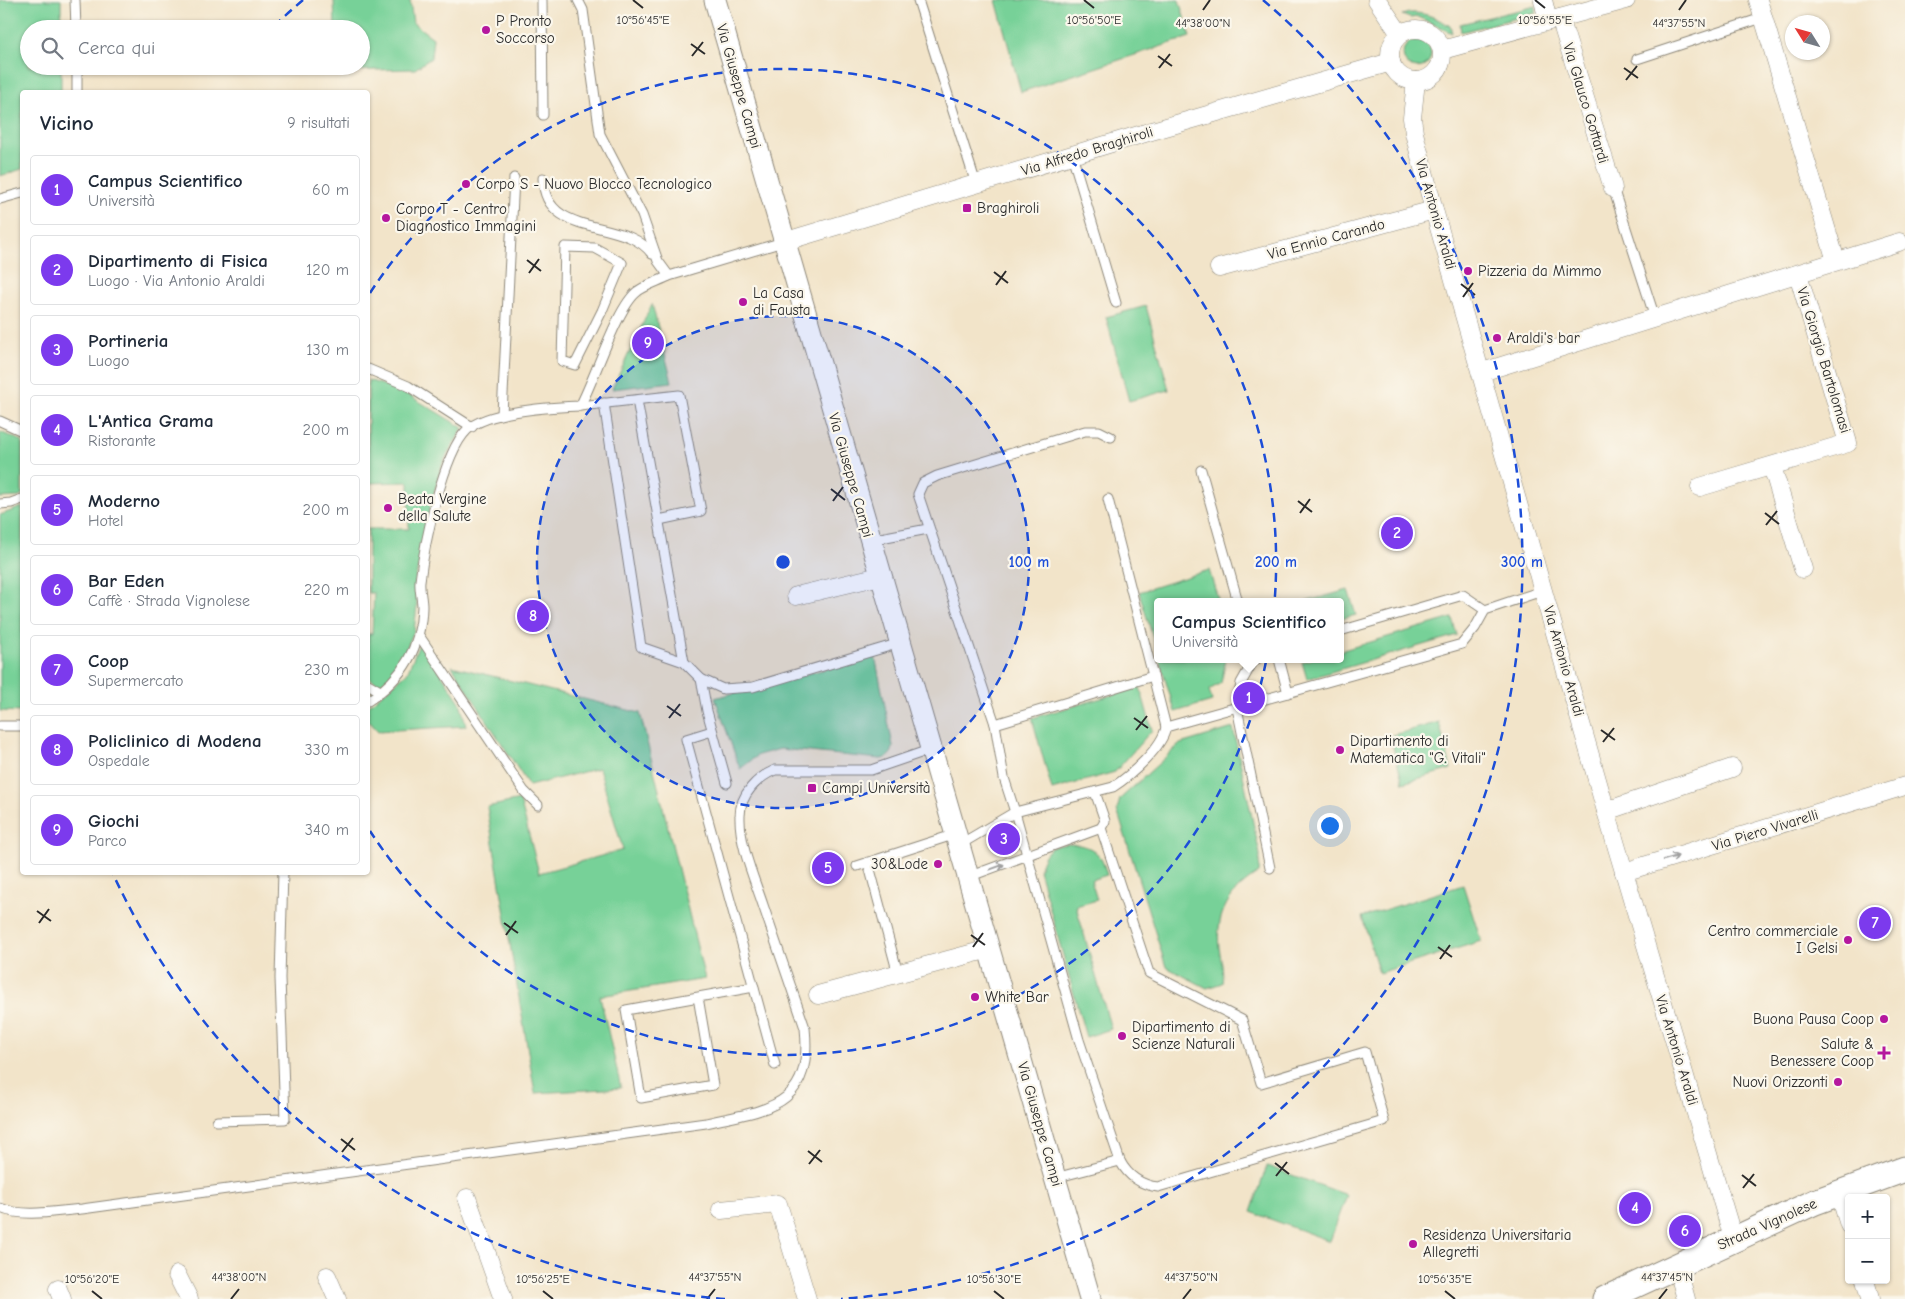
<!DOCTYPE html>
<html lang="it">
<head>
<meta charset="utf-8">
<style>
  body { margin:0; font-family:"Comic Neue",sans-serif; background:#f6f6f7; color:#1f2937 }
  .controls { position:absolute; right:15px; bottom:15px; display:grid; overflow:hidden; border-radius:5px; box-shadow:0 1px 4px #0004 }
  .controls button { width:45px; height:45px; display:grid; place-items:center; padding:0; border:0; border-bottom:1px solid #e0e1e3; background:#fff; color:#1f2937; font:25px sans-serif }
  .compass { position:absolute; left:1785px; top:15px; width:45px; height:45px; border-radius:50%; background:#fff; box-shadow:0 1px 4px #0004; rotate:307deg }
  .you { position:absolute; left:1329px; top:825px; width:18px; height:18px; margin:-12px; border:4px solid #fff; border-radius:50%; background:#1a73e8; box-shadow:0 0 0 8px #1a73e833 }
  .badge { display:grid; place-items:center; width:32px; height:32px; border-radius:50%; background:#7c3aed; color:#fff; font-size:16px; font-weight:700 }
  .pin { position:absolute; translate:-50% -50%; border:2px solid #fff; box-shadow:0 1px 5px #0006 }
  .popup { position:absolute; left:1154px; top:598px; width:190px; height:65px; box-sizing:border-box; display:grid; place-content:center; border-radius:5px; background:#fff; filter:drop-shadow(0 1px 4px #0005); font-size:16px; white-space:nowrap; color:#747a83 }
  .popup b { font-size:19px; color:#1f2937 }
  .popup::after { content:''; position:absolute; left:50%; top:100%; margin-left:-10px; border:10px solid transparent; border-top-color:#fff }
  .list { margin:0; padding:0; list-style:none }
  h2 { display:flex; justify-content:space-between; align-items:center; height:65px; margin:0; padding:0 20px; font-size:21px }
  h2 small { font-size:16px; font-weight:400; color:#747a83 }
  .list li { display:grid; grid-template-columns:32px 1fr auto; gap:15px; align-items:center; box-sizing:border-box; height:70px; margin:0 10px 10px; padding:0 10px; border:1px solid #e0e1e3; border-radius:5px }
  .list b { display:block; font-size:19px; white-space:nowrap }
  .list p { margin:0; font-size:16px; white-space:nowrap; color:#747a83 }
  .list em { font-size:16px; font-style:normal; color:#747a83 }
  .icon { flex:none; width:28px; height:28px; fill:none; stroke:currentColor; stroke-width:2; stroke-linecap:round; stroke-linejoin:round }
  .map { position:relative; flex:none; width:1905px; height:1299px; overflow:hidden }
  .search { position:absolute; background:#fff; box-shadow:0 1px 4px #0004; left:20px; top:20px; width:350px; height:55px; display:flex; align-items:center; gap:12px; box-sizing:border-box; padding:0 18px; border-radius:28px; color:#747a83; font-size:19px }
  .panel { position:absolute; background:#fff; box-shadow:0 1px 4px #0004; left:20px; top:90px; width:350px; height:785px; border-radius:5px }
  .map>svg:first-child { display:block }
</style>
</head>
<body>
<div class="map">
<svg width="1905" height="1299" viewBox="0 0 1905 1299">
  <rect width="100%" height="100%" fill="#fbf7ec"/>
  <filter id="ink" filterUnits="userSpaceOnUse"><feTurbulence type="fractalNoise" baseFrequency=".02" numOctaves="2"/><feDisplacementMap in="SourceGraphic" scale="10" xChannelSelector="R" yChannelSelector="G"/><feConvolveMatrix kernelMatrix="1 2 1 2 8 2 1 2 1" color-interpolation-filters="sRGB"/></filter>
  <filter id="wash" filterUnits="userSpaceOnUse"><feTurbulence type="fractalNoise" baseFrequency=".0096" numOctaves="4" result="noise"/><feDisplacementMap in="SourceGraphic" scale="20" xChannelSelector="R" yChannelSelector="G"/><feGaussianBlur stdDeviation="1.12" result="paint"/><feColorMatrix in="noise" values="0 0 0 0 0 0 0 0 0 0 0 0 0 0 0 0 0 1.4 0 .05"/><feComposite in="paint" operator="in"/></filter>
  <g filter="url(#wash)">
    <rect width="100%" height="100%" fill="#f2e4c9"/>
    <g fill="#77d198" stroke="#517e62">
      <polygon points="0,0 61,0 61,29 29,29 29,66 61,66 61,92 22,92 22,169 0,176"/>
      <polygon points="334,0 410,0 413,23 433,38 431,58 415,69 336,71 335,66 361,66 361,29 335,29"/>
      <polygon points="996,0 1179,0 1190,37 1021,92"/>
      <polygon points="1536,6 1536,13 1461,32 1460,24"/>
      <path d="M1409,13C1425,12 1437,18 1450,26L1452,33L1418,17L1410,18L1402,15Z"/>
      <circle cx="1417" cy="54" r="14"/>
      <polygon points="652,304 672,382 612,389"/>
      <polygon points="1146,306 1169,390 1129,401 1106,317"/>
      <polygon points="368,380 402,391 463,428 443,462 430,506 415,582 417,606 414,631 399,666 380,685 368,677 368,634 372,634 374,593 368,593 368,529 409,529 409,482 368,483"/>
      <polygon points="0,432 22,441 22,495 20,497 0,498"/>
      <polygon points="22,507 22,712 0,711 0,515"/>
      <polygon points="1209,570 1219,602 1158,602 1158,654 1139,592"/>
      <polygon points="1348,590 1356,615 1340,619 1340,602 1304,602"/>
      <polygon points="1452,618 1457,635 1307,679 1302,662 1313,659 1340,659 1340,651"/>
      <polygon points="420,642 460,702 466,726 378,731 368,720 368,706 407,673"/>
      <path d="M875,656L893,746C893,753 888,758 881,759L780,749L758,755L740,769L715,698Z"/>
      <polygon points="1159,659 1226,659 1221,683 1209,690 1212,701 1175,712"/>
      <polygon points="452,666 640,713 705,979 600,996 621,1088 535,1093 487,807 520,800 539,873 623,850 599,768 529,786"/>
      <polygon points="1140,687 1152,730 1115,772 1052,790 1032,718"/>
      <polygon points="1439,722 1451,769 1403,783 1390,736"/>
      <path d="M1233,728L1260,855L1259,873C1230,890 1215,914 1219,948C1221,960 1224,970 1222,983L1207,988L1166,967L1117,810L1120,799L1180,744Z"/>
      <path d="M1068,844C1093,845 1101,852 1107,875L1091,880L1097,900L1076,906L1111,1029L1086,1037L1039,870C1045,852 1048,846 1068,844Z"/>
      <polygon points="1463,885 1481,941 1379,973 1362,917"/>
      <polygon points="1267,1166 1347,1195 1330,1241 1251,1212"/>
    </g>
  </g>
  <g filter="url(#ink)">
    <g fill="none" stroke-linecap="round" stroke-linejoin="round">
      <g stroke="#8e887a" stroke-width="11">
        <g id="service">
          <polyline points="75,0 76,29"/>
          <polyline points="542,0 543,115"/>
          <polyline points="578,0 583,10 600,134 642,215 658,261 669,276 783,242"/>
          <polyline points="918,0 976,184"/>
          <polyline points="1637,59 1762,18"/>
          <polyline points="77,66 77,92"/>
          <polyline points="1072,155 1116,303"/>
          <path d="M543,178C544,240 625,216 652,254"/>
          <polyline points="1613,188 1655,318"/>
          <polyline points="0,199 22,193"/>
          <polygon points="565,247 595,248 622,263 602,311 575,365 562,361"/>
          <polyline points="368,369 408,386 472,427"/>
          <polyline points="637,400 684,662"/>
          <polyline points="604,403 641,647 684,662 701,679 723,689 753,687 900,643"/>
          <polyline points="580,406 679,395 701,511 659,520"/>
          <polyline points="502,414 514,178"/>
          <polyline points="0,421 22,431"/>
          <polyline points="1201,470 1238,602"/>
          <polyline points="0,504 11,503 22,499"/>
          <polyline points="870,540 928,529"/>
          <polyline points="1340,631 1463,595 1485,610"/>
          <polyline points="418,634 524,791 538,805"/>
          <polyline points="1257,659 1254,660 1241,683 1237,708 1270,868"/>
          <polyline points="1279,659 1288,693"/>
          <polyline points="701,679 707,711 727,783"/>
          <polyline points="368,684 380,691"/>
          <path d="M368,701C402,679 421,648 422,607C422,598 419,589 420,581C424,546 443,453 467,430C488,410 552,407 580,406C595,379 617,306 638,291C646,285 659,281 669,276"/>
          <polyline points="995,724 1153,676"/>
          <polyline points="0,726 22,726"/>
          <polyline points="1166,727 1462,644 1475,628 1485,610 1545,590"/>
          <polyline points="712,731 686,739 775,1065"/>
          <path d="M1101,828L1149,973L1242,1020L1261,1083L1365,1052L1384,1121L1158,1187C1141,1185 1128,1176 1120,1161L1079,1040L1015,812L1004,778L995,724L918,494L923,483L937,476L1085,431H1099L1111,437"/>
          <path d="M959,845L1015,812L1113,787C1130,776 1163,747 1166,727L1108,499"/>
          <polyline points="868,862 898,974"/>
          <polyline points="857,866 956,834"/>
          <polyline points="968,877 1101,828 1105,821 1095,792"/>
          <polyline points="698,997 713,1085 641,1098 626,1010 754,987"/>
          <polyline points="217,1121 285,1119 280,978 283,872"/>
          <polyline points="1055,1178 1120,1161"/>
          <path d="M0,1208C25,1218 56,1211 82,1209L706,1123C769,1109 813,1107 805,1028C791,987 777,946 763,905C754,878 739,844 740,816C740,794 758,777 775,770H871L932,749"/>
        </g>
      </g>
      <g stroke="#8e887a" stroke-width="19">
        <g id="minor">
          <polyline points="1377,0 1400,34"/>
          <polyline points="1543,0 1548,21"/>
          <polyline points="1758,0 1836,261"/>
          <polyline points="1560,18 1613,188"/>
          <circle cx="1416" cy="55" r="26"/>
          <polyline points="1442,50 1626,0"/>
          <polyline points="1416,81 1412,118 1414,133 1434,210 1606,811 1733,1238"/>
          <polyline points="783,242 1152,131 1391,62"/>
          <polyline points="1219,268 1434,210"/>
          <polyline points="1482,372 1899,242"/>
          <polyline points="1772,466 1803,569"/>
          <polyline points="1700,487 1848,443 1798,274"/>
          <polyline points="796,596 880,576"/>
          <polyline points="1606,811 1732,768"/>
          <polyline points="1624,872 1905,786"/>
          <polyline points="818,995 989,949"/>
          <polyline points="1839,1192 1849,1225"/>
          <polyline points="467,1198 503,1299"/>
          <polyline points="721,1210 778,1204 807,1299"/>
          <polyline points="1677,1266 1686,1299"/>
          <polyline points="177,1275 189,1299"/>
          <polyline points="327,1276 337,1299"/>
          <polyline points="1865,1280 1870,1299"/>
          <polyline points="58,1289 62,1299"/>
        </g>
      </g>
      <g stroke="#8e887a" stroke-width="23">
        <polyline id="tertiary" points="715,0 1090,1299"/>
      </g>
      <g stroke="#8e887a" stroke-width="27">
        <polyline id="secondary" points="1605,1299 1815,1202 1905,1169"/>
      </g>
      <use href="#service" stroke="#fff" stroke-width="9"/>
      <use href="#minor" stroke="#fff" stroke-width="18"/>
      <use href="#tertiary" stroke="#fff" stroke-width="21"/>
      <use href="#secondary" stroke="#fff" stroke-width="25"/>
    </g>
    <defs><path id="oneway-shaft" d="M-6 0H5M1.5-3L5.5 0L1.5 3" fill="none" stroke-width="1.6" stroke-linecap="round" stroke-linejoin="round" transform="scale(1.25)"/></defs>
    <g stroke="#a0a0a0">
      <use href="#oneway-shaft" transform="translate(1671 858) rotate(-16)"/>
      <use href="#oneway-shaft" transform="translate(997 867) rotate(-20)"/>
    </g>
  </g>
  <path fill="none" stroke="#2b2b2b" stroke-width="2" d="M633,0L643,8M1084,0L1094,8M1535,0L1545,8M1203,10L1210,0M1679,10L1686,0M691,44L705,54M692,56L703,42M1158,56L1172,66M1159,68L1170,54M1624,68L1638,78M1626,80L1637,66M527,260L541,271M994,272L1008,283M529,273L539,259M1461,284L1475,295M996,285L1006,271M1463,297L1473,283M831,489L845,500M833,501L843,487M1298,501L1312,512M1300,513L1310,499M1765,513L1779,524M1766,525L1777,511M667,706L681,716M669,718L680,704M1134,718L1148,728M1136,730L1147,716M1601,730L1615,740M1603,742L1614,728M37,911L51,921M39,923L49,909M504,923L518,933M506,935L516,921M971,935L985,945M973,947L983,933M1438,947L1452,957M1440,959L1450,945M341,1139L355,1150M808,1151L822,1162M342,1152L353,1138M1275,1163L1289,1174M809,1164L820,1150M1742,1175L1756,1186M1276,1176L1287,1162M1743,1188L1754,1174M92,1291L102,1299M543,1291L553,1299M994,1291L1004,1299M1445,1291L1455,1299M231,1299L239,1289M707,1299L715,1289M1183,1299L1191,1289M1659,1299L1667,1289"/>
  <circle cx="783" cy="562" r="246" fill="#1d4ed8" fill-opacity=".12"/>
  <g fill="none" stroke="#1d4ed8" stroke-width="2.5" stroke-dasharray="9 6">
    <circle cx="783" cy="562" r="246"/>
    <path d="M370 293A493 493 0 1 1 370 831"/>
    <path d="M725 1299A739 739 0 0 1 113 874M274 26A739 739 0 0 1 303 0M1263 0A739 739 0 0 1 841 1299"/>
  </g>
  <g fill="#b5179e" stroke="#fbf7ec" stroke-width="2">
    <circle cx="486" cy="30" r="5"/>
    <circle cx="466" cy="184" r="5"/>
    <rect x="962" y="203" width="10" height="10" rx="2.5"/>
    <circle cx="386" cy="218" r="5"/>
    <circle cx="1468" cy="271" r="5"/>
    <circle cx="743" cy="302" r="5"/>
    <circle cx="1497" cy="338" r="5"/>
    <circle cx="388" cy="508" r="5"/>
    <circle cx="1340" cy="750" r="5"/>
    <rect x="807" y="783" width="10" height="10" rx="2.5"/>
    <circle cx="938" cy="864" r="5"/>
    <circle cx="1848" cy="940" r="5"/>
    <circle cx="975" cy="997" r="5"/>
    <circle cx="1884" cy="1019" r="5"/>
    <circle cx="1122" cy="1036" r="5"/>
    <path d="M1881.5 1045.5h5v5h5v5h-5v5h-5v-5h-5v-5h5z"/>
    <circle cx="1838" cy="1082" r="5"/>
    <circle cx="1413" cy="1244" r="5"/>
  </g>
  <g text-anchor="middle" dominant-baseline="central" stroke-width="4.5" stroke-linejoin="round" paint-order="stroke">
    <g font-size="15" fill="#2b2b2b" stroke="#fbf7ec" text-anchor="start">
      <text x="496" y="21">P Pronto<tspan x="496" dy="17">Soccorso</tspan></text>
      <text x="476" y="184">Corpo S - Nuovo Blocco Tecnologico</text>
      <text x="977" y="208">Braghiroli</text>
      <text x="396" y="209">Corpo T - Centro<tspan x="396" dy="17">Diagnostico Immagini</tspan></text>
      <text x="1478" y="271">Pizzeria da Mimmo</text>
      <text x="753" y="293">La Casa<tspan x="753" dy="17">di Fausta</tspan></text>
      <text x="1507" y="338">Araldi's bar</text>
      <text x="398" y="499">Beata Vergine<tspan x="398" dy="17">della Salute</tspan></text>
      <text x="1350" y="741">Dipartimento di<tspan x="1350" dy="17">Matematica "G. Vitali"</tspan></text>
      <text x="822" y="788">Campi Università</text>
      <text x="928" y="864" text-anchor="end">30&amp;Lode</text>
      <text x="1838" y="931" text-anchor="end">Centro commerciale<tspan x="1838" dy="17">I Gelsi</tspan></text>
      <text x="985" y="997">White Bar</text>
      <text x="1874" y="1019" text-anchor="end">Buona Pausa Coop</text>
      <text x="1132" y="1027">Dipartimento di<tspan x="1132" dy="17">Scienze Naturali</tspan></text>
      <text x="1874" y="1044" text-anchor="end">Salute &amp;<tspan x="1874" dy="17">Benessere Coop</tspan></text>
      <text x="1828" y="1082" text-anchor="end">Nuovi Orizzonti</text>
      <text x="1423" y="1235">Residenza Universitaria<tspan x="1423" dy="17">Allegretti</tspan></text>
    </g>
    <g font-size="15" fill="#2b2b2b" stroke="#fbf7ec">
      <text transform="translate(739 86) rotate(74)">Via Giuseppe Campi</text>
      <text transform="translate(1586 103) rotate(73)">Via Glauco Gottardi</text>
      <text transform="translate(1087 151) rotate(-17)">Via Alfredo Braghiroli</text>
      <text transform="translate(1436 214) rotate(74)">Via Antonio Araldi</text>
      <text transform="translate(1326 239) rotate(-15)">Via Ennio Carando</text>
      <text transform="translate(1824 360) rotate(73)">Via Giorgio Bartolomasi</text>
      <text transform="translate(851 475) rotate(74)">Via Giuseppe Campi</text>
      <text transform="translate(1564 661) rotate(74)">Via Antonio Araldi</text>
      <text transform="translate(1765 830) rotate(-17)">Via Piero Vivarelli</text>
      <text transform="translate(1677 1050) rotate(73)">Via Antonio Araldi</text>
      <text transform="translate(1040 1124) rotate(74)">Via Giuseppe Campi</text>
      <text transform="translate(1767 1224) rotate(-24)">Strada Vignolese</text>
    </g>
  </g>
  <g font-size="12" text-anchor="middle" fill="#2b2b2b" stroke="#fbf7ec" stroke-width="4.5" stroke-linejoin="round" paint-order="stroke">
    <text x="643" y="24">10°56'45"E</text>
    <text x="1094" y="24">10°56'50"E</text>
    <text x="1545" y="24">10°56'55"E</text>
    <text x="1203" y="27">44°38'00"N</text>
    <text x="1679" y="27">44°37'55"N</text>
    <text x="239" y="1281">44°38'00"N</text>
    <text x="715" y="1281">44°37'55"N</text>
    <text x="1191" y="1281">44°37'50"N</text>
    <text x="1667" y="1281">44°37'45"N</text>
    <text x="92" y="1283">10°56'20"E</text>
    <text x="543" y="1283">10°56'25"E</text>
    <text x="994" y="1283">10°56'30"E</text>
    <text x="1445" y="1283">10°56'35"E</text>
  </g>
  <circle cx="783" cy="562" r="8" fill="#1d4ed8" stroke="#fbf7ec" stroke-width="2.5"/>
  <g font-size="15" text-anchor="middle" font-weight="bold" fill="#1d4ed8" stroke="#fbf7ec" stroke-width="4.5" stroke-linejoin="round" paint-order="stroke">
    <text x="1029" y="567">100 m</text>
    <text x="1276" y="567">200 m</text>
    <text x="1522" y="567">300 m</text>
  </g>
</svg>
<div class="controls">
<button>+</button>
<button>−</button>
</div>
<svg class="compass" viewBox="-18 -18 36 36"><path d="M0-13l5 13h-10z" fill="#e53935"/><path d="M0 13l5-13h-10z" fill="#747a83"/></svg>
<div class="you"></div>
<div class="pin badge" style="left:1249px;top:698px">1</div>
<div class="popup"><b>Campus Scientifico</b>Università</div>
<div class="pin badge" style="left:1397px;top:533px">2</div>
<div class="pin badge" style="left:1004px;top:839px">3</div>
<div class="pin badge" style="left:1635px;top:1208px">4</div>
<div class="pin badge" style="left:828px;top:868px">5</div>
<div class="pin badge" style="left:1685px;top:1231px">6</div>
<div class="pin badge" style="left:1875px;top:923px">7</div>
<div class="pin badge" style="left:533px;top:616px">8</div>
<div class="pin badge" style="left:648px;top:343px">9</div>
<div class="search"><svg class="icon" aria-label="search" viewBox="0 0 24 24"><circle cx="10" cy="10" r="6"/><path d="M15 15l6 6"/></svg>Cerca qui</div>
<section class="panel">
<h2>Vicino<small>9 risultati</small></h2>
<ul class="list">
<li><span class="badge">1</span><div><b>Campus Scientifico</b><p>Università</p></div><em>60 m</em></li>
<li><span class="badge">2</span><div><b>Dipartimento di Fisica</b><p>Luogo · Via Antonio Araldi</p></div><em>120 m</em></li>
<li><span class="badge">3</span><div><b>Portineria</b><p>Luogo</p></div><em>130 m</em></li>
<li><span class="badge">4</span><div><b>L'Antica Grama</b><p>Ristorante</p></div><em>200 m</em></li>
<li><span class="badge">5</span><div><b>Moderno</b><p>Hotel</p></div><em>200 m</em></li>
<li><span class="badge">6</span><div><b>Bar Eden</b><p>Caffè · Strada Vignolese</p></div><em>220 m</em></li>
<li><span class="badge">7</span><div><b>Coop</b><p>Supermercato</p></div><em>230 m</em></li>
<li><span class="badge">8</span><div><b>Policlinico di Modena</b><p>Ospedale</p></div><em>330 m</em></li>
<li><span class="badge">9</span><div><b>Giochi</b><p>Parco</p></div><em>340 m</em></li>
</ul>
</section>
</div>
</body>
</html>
